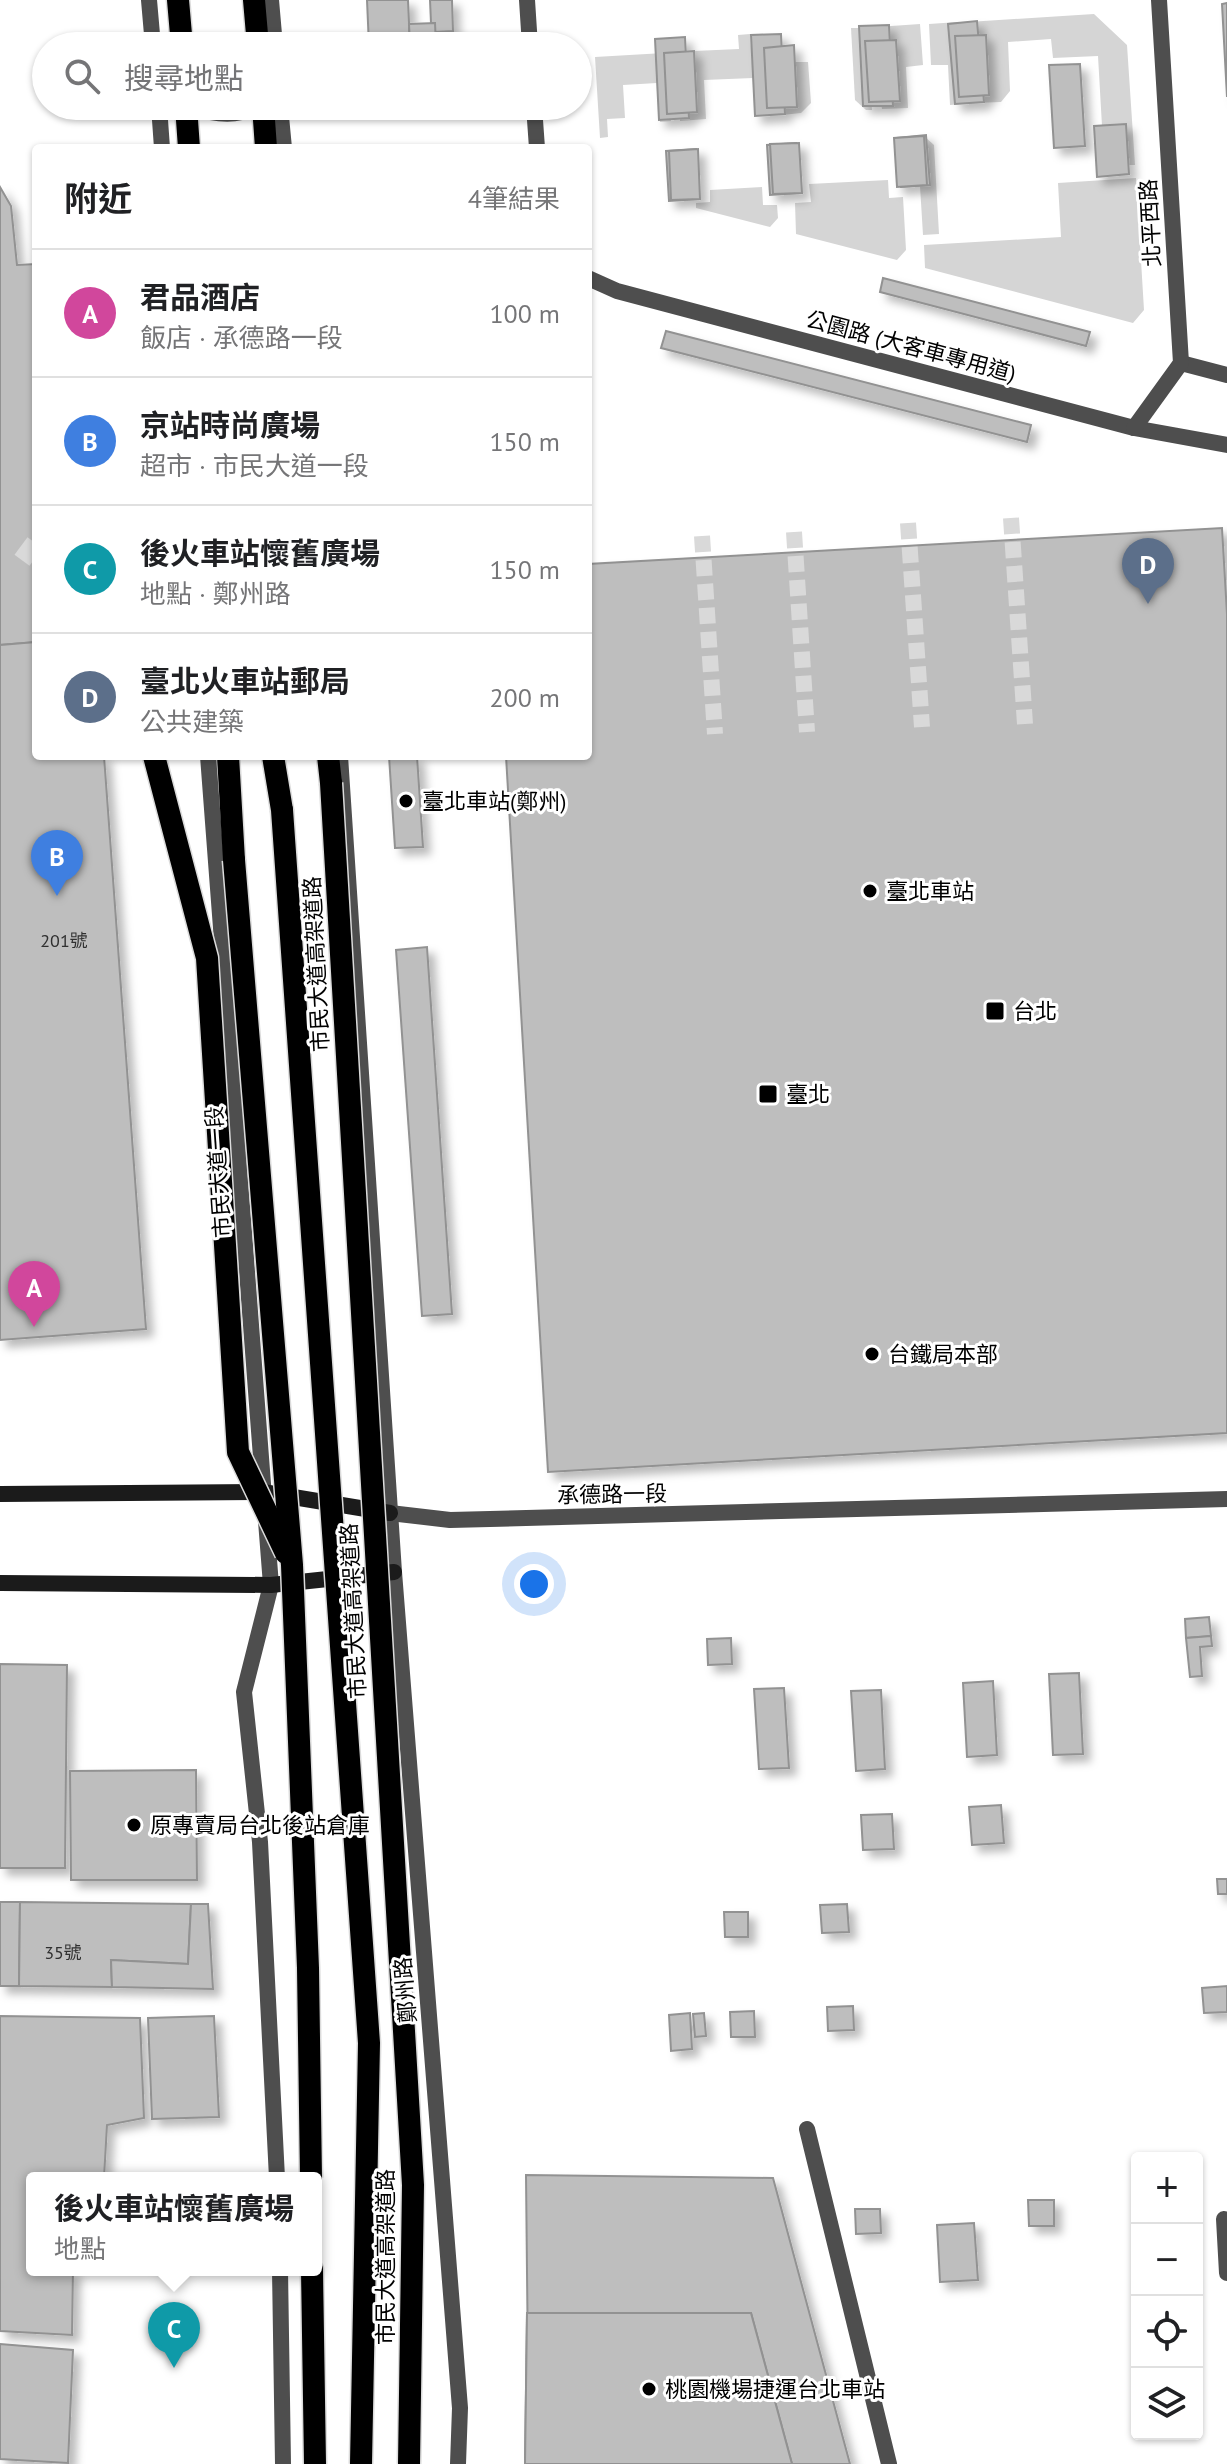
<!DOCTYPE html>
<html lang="zh-TW">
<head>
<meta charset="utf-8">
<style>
  body { margin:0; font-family:"PT Sans","Noto Sans TC",sans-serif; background:#f2f2f2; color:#202124 }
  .controls { position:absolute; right:24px; bottom:24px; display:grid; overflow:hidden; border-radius:8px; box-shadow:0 2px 6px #0004 }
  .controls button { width:72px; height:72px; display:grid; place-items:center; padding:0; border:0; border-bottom:2px solid #e0e0e0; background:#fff; color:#202124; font:40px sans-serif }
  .you { position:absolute; left:534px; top:1584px; width:28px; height:28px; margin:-20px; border:6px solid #fff; border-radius:50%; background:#1a73e8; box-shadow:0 0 0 12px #1a73e833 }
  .badge { display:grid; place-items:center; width:52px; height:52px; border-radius:50%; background:#000; color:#fff; font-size:26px; font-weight:700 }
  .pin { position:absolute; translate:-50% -66px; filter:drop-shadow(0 2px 4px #0008) }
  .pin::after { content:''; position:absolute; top:42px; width:28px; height:24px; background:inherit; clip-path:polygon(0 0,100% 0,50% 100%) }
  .popup { position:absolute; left:26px; top:2172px; width:296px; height:104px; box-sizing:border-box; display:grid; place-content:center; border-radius:8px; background:#fff; filter:drop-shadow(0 2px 6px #0005); font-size:26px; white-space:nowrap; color:#757577 }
  .popup b { font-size:30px; color:#202124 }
  .popup::after { content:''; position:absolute; left:50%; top:100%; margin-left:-16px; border:16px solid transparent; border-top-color:#fff }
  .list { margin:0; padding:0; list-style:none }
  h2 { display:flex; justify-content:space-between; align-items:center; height:104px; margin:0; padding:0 32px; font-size:34px }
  h2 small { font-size:26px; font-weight:400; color:#757577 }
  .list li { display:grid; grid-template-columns:52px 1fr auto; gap:24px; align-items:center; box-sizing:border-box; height:128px; padding:0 32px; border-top:2px solid #e0e0e0 }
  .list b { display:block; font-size:30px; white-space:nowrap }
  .list p { margin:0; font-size:26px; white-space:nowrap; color:#757577 }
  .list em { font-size:26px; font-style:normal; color:#757577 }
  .icon { flex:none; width:44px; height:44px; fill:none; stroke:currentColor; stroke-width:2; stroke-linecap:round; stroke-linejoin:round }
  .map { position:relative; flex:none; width:1227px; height:2464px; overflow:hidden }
  .search { position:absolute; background:#fff; box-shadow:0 2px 6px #0004; left:32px; top:32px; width:560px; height:88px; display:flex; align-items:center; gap:20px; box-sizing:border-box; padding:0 28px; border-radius:44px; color:#757577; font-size:30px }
  .panel { position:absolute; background:#fff; box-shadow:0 2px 6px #0004; left:32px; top:144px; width:560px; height:616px; border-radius:8px }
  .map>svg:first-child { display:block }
</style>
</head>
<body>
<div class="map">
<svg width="1227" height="2464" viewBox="0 0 1227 2464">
  <defs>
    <filter id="shadow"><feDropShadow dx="7" dy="7" stdDeviation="4" flood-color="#0004"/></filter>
  </defs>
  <rect width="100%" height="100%" fill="#fff"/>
  <g fill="#d5d5d5">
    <polygon points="1094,14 1127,45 1135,165 1129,165 1126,124 1102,126 1098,56 1053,58 1051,39 1008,42 1010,91 1001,102 973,103 973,96 989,95 986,35 969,35 968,22"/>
    <polygon points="958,22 963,104 950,105 948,65 931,65 929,24"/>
    <polygon points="920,24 923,65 906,67 908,108 882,109 881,102 900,100 896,40 878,41 877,27"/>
    <polygon points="851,28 864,28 872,110 866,110 855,100"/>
    <polygon points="750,34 753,78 704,80 706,119 680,121 680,113 697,112 694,51 739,49 738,35"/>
    <polygon points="664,53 671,121 660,122 657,83 623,85 625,118 607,119 608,137 600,138 595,57"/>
    <polygon points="795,62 808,62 811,103 801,113 782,115 782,107 797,106"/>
    <polygon points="924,136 934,145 939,234 923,235 920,186 927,185"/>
    <polygon points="1136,178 1144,310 1133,323 925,268 924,245 1061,237 1058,183"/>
    <polygon points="888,180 889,198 903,197 906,250 897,260 796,234 795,203 811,202 809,184"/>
    <polygon points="762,187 763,205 777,205 778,218 770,227 696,208 696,203 710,202 710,190"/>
  </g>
  <g fill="#bebebe" stroke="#929292" stroke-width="2" filter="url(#shadow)">
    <polygon points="367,0 408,0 410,46 369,46"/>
    <polygon points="430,0 452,0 453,31 435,32 435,23 431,23"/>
    <polygon points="1227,3 1227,97 1222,4"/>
    <polygon points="977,21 984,102 955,104 948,24"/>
    <polygon points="435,23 436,46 410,46 409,24"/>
    <polygon points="889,25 893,106 863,106 859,26"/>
    <polygon points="781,34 785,114 755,116 751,35"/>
    <polygon points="986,35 989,95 959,97 955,36"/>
    <polygon points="685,37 689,118 659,120 655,39"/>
    <polygon points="896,40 900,101 869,102 865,41"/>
    <polygon points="794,45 797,107 767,108 764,48"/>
    <polygon points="694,51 697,112 667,114 664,53"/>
    <polygon points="1080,64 1085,146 1054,148 1049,65"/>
    <polygon points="1126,124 1129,174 1097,177 1094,126"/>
    <polygon points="926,135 930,185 901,187 897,138"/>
    <polygon points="924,136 927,185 897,187 894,138"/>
    <polygon points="796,143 799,193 770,195 767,145"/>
    <polygon points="799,143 802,193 773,194 770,144"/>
    <polygon points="696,149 699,199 669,201 666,151"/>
    <polygon points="698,149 700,199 671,200 669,151"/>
    <polygon points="0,187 11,206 17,265 36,264 36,642 0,645"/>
    <polygon points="883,278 1090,332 1086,346 880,292"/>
    <polygon points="666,331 1031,425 1027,442 661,348"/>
    <polygon points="1222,528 1227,614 1227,1433 548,1472 506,756 588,756 588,564"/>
    <polygon points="36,642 36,756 104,756 146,1329 0,1340 0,645"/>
    <polygon points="389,756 417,756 423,847 395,848"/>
    <polygon points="427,947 452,1314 422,1316 396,950"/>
    <polygon points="1209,1617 1211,1636 1186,1638 1185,1619"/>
    <polygon points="1211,1636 1212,1646 1200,1647 1202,1676 1190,1677 1186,1638"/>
    <polygon points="731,1638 732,1664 708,1665 707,1639"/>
    <polygon points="0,1664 67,1665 65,1868 0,1868"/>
    <polygon points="1079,1673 1083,1754 1053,1755 1049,1674"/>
    <polygon points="993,1681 997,1755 967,1757 963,1683"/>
    <polygon points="784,1688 789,1768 759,1769 754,1689"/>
    <polygon points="881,1690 885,1769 856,1771 851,1691"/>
    <polygon points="196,1770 197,1880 71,1880 70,1771"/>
    <polygon points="1001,1805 1004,1843 972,1845 969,1807"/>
    <polygon points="892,1814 894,1849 863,1850 861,1815"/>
    <polygon points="1217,1879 1227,1879 1227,1894 1218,1894"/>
    <polygon points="0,1902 20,1902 19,1986 0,1986"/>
    <polygon points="20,1902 191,1904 188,1964 111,1960 112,1987 19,1986"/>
    <polygon points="191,1904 208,1904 213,1989 112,1987 111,1960 188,1964"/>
    <polygon points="847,1904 849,1932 822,1933 820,1905"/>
    <polygon points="724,1912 748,1912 748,1937 725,1937"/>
    <polygon points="1227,1986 1227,2012 1204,2013 1202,1988"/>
    <polygon points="853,2006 854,2030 828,2031 827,2007"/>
    <polygon points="754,2011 755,2037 731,2037 730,2012"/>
    <polygon points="690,2013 692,2049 671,2051 669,2015"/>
    <polygon points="704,2013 706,2036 695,2037 693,2014"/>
    <polygon points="0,2016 140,2018 144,2118 107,2125 104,2178 32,2178 32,2270 73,2270 72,2335 0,2331"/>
    <polygon points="214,2016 219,2117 152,2119 148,2018"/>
    <polygon points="526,2175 773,2178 850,2464 529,2464"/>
    <polygon points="1028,2200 1054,2200 1054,2226 1029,2226"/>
    <polygon points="855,2209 880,2209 881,2233 856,2234"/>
    <polygon points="974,2223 978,2280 940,2282 937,2225"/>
    <polygon points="527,2313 751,2313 792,2464 525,2464"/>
    <polygon points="527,2313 751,2313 792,2464 525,2464"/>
    <polygon points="0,2344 73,2350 68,2463 0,2459"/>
  </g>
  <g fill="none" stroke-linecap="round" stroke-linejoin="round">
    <g stroke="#d9d9d9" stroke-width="16" stroke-dasharray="16 8" stroke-linecap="butt">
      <polyline points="1011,518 1025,724"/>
      <polyline points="908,523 922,727"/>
      <polyline points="794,532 807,732"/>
      <polyline points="702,536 715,734"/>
    </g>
    <polyline stroke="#d9d9d9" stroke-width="22" stroke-dasharray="22 11" stroke-linecap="butt" points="21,546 36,557"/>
    <g stroke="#dbdbdb" stroke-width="25">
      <g id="trunk">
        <polyline points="178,0 182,46"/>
        <polyline points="254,0 258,46"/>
        <polyline points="186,106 189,148"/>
        <polyline points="263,106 266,148"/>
        <polyline points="228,756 234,860"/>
        <polyline points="273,756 282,810"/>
        <polyline points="328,756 331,783"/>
        <polyline points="312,2270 315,2464"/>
      </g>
    </g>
    <g stroke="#4e4e4e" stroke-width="16">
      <polyline points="527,0 530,46"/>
      <polyline points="534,106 537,148"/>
      <polyline points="588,278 617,291 1134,428 1227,445"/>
      <polyline points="1181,363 1227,375"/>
      <polyline points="1134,428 1181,363 1159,0"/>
      <polyline points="390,1513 450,1520 1227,1499"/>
      <polyline points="807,2129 889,2464"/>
      <polyline points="1224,2219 1227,2273"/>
    </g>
    <g stroke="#4e4e4e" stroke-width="16">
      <polyline points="149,0 153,46"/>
      <polyline points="271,0 275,46"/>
      <polyline points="159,106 162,148"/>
      <path d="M190,106C209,113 236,119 254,106"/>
      <polyline points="280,106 284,148"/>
      <polyline points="208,756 264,1497"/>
      <polyline points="340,756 394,1572 460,2408 458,2464"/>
      <polyline points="266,1521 271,1585 244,1692 260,1842 277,2178"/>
      <polyline points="280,2270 283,2464"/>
    </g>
    <g stroke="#1b1b1b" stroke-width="16">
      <polyline points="0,1494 263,1492 390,1513"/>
      <polyline points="0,1583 271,1585 394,1572"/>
    </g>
    <use href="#trunk" stroke="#000" stroke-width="22"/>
    <g stroke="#dbdbdb" stroke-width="25" stroke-linecap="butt">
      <g id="trunk-bridge">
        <polyline points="154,756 207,958 238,1452 286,1553"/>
        <polyline points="331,783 413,2185 409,2464"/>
        <polyline points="282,810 369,2043 361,2464"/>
        <polyline points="234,860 292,1565 308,1968 311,2178"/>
      </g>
    </g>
    <use href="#trunk-bridge" stroke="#000" stroke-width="22"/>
  </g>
  <g fill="#000" stroke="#fff" stroke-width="3">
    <circle cx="406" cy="801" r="8"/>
    <circle cx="870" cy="891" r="8"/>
    <rect x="985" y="1001" width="20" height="20" rx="4"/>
    <rect x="758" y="1084" width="20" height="20" rx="4"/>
    <circle cx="872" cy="1354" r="8"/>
    <circle cx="134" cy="1825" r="8"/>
    <circle cx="649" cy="2389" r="8"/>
  </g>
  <g text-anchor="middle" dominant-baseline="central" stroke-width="6" stroke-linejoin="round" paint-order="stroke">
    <g font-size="18" fill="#303030">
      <text x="64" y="940">201號</text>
      <text x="63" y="1952">35號</text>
    </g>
    <g font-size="22" fill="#000" stroke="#fff">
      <text transform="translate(1150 223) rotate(-93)">北平西路</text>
      <text transform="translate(911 346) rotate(15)">公園路 (大客車專用道)</text>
      <text transform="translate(316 964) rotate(-93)">市民大道高架道路</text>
      <text transform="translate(218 1172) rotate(-94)">市民大道一段</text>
      <text transform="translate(612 1494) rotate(-1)">承德路一段</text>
      <text transform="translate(353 1611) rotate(-93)">市民大道高架道路</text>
      <text transform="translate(405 1990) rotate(-95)">鄭州路</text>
      <text transform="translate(385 2257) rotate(-90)">市民大道高架道路</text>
    </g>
    <g font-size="22" fill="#000" stroke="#fff" text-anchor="start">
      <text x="422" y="801">臺北車站(鄭州)</text>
      <text x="886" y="891">臺北車站</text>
      <text x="1013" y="1011">台北</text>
      <text x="786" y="1094">臺北</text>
      <text x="888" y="1354">台鐵局本部</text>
      <text x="150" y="1825">原專賣局台北後站倉庫</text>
      <text x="665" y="2389">桃園機場捷運台北車站</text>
    </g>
  </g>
</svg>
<div class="controls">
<button>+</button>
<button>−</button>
<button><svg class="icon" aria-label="locate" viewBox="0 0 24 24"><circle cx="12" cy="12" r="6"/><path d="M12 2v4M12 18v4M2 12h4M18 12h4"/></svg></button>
<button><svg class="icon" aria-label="layers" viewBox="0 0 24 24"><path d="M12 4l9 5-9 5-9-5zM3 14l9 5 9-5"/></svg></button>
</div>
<div class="you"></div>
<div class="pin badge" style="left:34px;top:1327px;background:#d1479c">A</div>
<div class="pin badge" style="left:57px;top:896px;background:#3f7fe0">B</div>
<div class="pin badge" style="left:174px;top:2368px;background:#0f9aa8">C</div>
<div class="popup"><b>後火車站懷舊廣場</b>地點</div>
<div class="pin badge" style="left:1148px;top:604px;background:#5c6f8a">D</div>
<div class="search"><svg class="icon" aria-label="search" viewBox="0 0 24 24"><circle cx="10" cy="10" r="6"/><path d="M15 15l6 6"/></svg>搜尋地點</div>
<section class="panel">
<h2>附近<small>4筆結果</small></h2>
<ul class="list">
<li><span class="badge" style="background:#d1479c">A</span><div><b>君品酒店</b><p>飯店 · 承德路一段</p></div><em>100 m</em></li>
<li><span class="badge" style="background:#3f7fe0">B</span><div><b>京站時尚廣場</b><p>超市 · 市民大道一段</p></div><em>150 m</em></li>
<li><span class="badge" style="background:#0f9aa8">C</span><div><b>後火車站懷舊廣場</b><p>地點 · 鄭州路</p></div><em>150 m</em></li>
<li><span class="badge" style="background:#5c6f8a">D</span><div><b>臺北火車站郵局</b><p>公共建築</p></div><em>200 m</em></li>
</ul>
</section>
</div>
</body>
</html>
